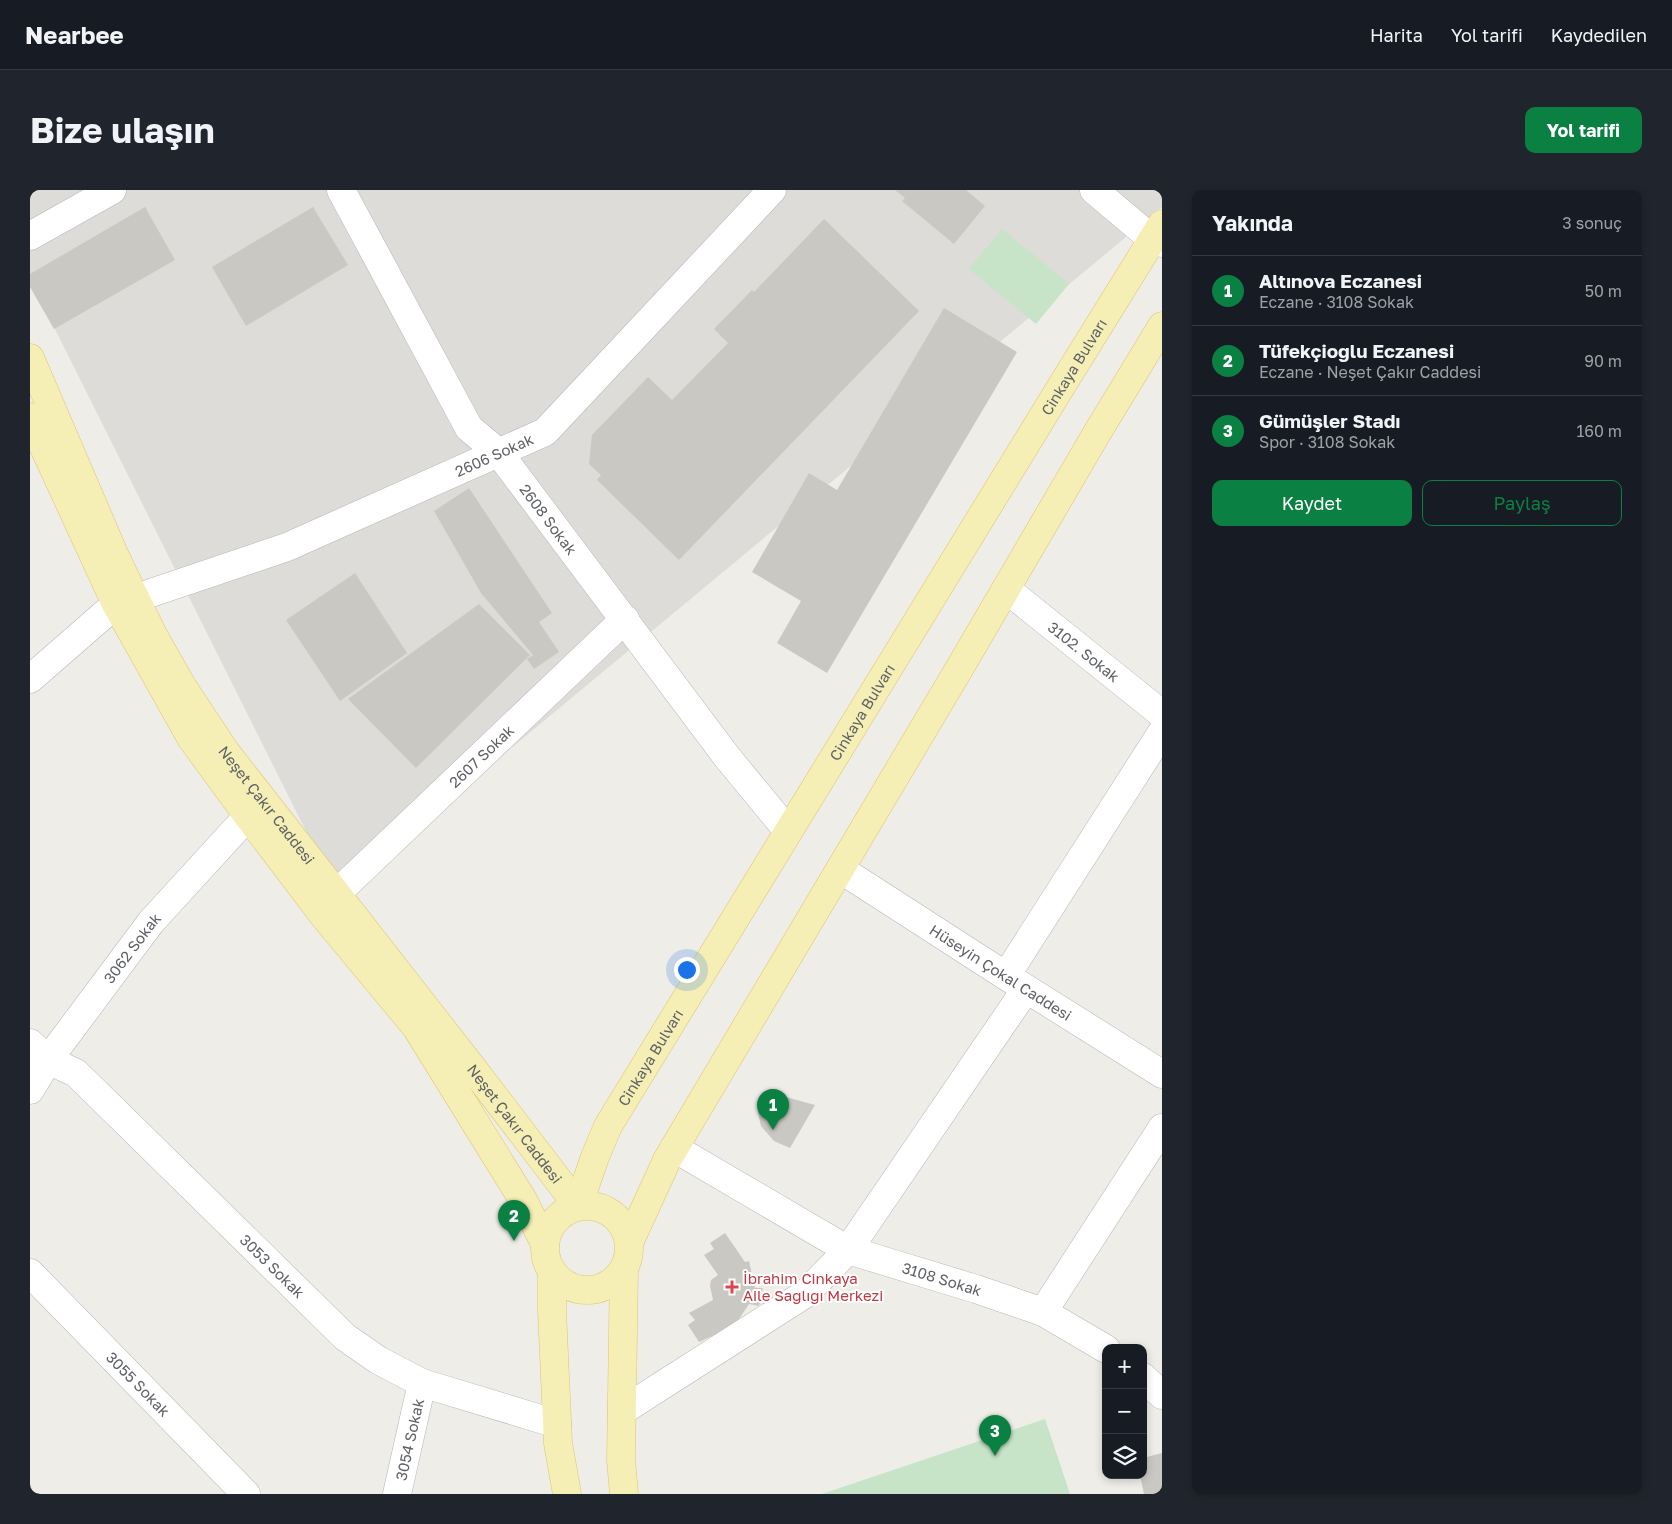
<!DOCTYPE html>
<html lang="tr">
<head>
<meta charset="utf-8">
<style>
  body { margin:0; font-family:"Golos Text",sans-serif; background:#20242c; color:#f1f3f6 }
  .controls { position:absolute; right:15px; bottom:15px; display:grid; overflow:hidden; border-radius:10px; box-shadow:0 2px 8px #0003 }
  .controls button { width:45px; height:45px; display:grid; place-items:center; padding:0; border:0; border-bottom:1px solid #363941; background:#171b24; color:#f1f3f6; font:25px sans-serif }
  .you { position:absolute; left:656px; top:779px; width:18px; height:18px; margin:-12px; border:4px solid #fff; border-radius:50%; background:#1a73e8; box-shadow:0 0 0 8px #1a73e833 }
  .badge { display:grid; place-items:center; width:32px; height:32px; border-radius:50%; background:#0b8043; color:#fff; font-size:16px; font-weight:700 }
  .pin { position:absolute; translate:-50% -41px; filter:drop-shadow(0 1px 2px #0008) }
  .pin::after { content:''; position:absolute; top:26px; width:18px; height:15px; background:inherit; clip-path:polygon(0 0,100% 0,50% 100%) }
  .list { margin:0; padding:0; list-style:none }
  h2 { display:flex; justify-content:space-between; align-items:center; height:65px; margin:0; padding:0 20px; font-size:21px }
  h2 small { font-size:16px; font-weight:400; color:#9ea1a6 }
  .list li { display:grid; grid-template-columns:32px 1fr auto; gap:15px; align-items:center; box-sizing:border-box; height:70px; padding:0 20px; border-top:1px solid #363941 }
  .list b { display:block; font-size:19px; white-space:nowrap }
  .list p { margin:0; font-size:16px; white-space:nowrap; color:#9ea1a6 }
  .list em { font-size:16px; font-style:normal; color:#9ea1a6 }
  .actions { display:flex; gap:10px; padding:15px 20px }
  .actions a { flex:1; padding:11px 0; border:1px solid #0b8043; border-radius:10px; text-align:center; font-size:18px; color:#0b8043 }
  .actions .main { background:#0b8043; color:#fff }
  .icon { flex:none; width:28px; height:28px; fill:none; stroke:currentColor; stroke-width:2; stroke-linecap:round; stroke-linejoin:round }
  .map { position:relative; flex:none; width:1132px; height:1304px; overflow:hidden; border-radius:10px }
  header { display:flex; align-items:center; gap:30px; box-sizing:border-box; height:70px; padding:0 25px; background:#171b24; border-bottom:1px solid #363941 }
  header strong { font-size:24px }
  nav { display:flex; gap:28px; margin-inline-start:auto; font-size:18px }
  .intro { display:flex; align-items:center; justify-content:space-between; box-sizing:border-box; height:120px; padding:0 30px }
  h1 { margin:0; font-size:35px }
  .button { padding:12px 22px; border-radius:10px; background:#0b8043; color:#fff; font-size:18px; font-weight:700 }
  main { display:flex; gap:30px; padding:0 30px }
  aside { flex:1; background:#171b24; border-radius:10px; box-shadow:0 2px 8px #0003 }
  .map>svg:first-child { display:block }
</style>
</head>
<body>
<header>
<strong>Nearbee</strong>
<nav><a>Harita</a><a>Yol tarifi</a><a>Kaydedilen</a></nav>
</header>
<div class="intro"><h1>Bize ulaşın</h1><a class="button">Yol tarifi</a></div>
<main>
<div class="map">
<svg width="1132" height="1304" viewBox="0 0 1132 1304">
  <rect width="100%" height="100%" fill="#eeede7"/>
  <polygon fill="#dddcd9" points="0,0 1132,0 1132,17 307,703 0,89"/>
  <g fill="#c7e3c8">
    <polygon points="972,39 1039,94 1006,134 939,79"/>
    <polygon points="1015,1229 1040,1304 792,1304"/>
  </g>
  <g fill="#cac8c3">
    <polygon points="865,0 936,0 955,16 924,54 872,11 875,8"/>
    <polygon points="115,17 145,70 24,139 0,97 0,84"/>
    <polygon points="283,17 318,75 216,136 182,77"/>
    <polygon points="794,29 889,121 649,370 567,290 571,285 559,274 562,245 618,187 642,210 698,153 684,139 722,100 724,102"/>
    <polygon points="914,118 987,162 797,483 747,453 771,411 722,382 779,283 807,300"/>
    <polygon points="439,298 522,423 509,432 529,462 504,479 497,469 503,465 451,403 404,321"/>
    <polygon points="325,383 377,463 310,511 256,430"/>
    <polygon points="449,414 500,465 386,578 318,509"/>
    <polygon points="734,901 785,915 760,958 744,951 731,936 728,923 730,909"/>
    <polygon points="695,1043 715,1072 719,1071 725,1098 733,1098 729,1116 719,1114 709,1129 695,1140 669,1152 658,1135 665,1130 659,1123 683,1110 680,1096 681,1090 688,1085 674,1065 684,1059 680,1053"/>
    <polygon points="1132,1263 1132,1304 1114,1304 1110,1285 1113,1285 1113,1268"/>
  </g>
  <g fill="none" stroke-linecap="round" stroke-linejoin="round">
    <g stroke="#b4b6ba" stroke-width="29">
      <g id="street">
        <path id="s1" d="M311,0L439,238L469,263L697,567L758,641"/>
        <polyline points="1064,0 1122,49 1132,53"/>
        <polyline points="0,46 82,0"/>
        <path id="s2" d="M976,399L1132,524"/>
        <path id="s3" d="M106,408L257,357L515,242L742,0"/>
        <polyline points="0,489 86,414"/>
        <path id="s4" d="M307,703L595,429"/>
        <polyline points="976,786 1132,542"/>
        <path id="s5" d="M0,853L18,870L46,883L315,1147L348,1170L392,1193L527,1234"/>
        <path id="s6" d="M0,900L18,870L121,732L218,626"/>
        <path id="s7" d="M644,958L818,1060L946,1099L1013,1122L1076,1159"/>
        <path id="s8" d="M0,1083L216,1304"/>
        <polyline points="1013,1122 1132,938"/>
        <polyline points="1113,1187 1132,1205"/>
        <polyline points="592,1221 775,1104 818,1060 996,799"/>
        <path id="s9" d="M367,1304L392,1193"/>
      </g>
    </g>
    <g stroke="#b3b5b9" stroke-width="29">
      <g id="secondary">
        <path id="s10" d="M810,679L976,786L1132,884"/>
      </g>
    </g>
    <g stroke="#e0c56f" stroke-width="29">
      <g id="primary">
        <path id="s11" d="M0,168L84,364L123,445L152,496L195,561L441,876L548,1016"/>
        <polyline points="0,227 86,414 161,548 218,626 293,725 386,837 493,1010 515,1054"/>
        <circle cx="557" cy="1058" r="42"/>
        <path id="s12" d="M548,1016L565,967L578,936L1037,187L1132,34"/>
        <polyline points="599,1053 637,970 932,474 1067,243 1132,136"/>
        <polyline points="594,1079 591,1270 594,1304"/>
        <polyline points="522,1081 522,1121 528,1253 537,1304"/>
      </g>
    </g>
    <use href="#street" stroke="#fff" stroke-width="28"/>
    <use href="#secondary" stroke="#fff" stroke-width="28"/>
    <use href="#primary" stroke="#f5eeb5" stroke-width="28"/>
  </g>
  <path fill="#e0444e" stroke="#fff" stroke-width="2" d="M699.5 1089.5h5v5h5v5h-5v5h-5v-5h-5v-5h5z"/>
  <g text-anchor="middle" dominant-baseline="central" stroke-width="4" stroke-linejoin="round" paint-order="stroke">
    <g font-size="15" fill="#5e6165" stroke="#fff">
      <text stroke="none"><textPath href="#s12" startOffset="976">Cinkaya Bulvarı</textPath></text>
      <text stroke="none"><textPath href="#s3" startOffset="386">2606 Sokak</textPath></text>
      <text stroke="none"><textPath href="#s1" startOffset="392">2608 Sokak</textPath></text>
      <text stroke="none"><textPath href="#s2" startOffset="100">3102. Sokak</textPath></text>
      <text stroke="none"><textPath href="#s12" startOffset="571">Cinkaya Bulvarı</textPath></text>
      <text stroke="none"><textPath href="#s4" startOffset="199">2607 Sokak</textPath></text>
      <text stroke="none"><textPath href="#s11" startOffset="508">Neşet Çakır Caddesi</textPath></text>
      <text stroke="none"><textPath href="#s6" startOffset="175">3062 Sokak</textPath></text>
      <text stroke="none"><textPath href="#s10" startOffset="191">Hüseyin Çokal Caddesi</textPath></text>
      <text stroke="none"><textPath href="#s12" startOffset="166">Cinkaya Bulvarı</textPath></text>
      <text stroke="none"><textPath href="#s11" startOffset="912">Neşet Çakır Caddesi</textPath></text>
      <text stroke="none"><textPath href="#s5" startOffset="331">3053 Sokak</textPath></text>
      <text stroke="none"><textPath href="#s7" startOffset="300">3108 Sokak</textPath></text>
      <text stroke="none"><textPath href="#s8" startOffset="155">3055 Sokak</textPath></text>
      <text stroke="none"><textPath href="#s9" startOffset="56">3054 Sokak</textPath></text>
    </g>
    <g font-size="15" fill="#be3a42" stroke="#fff" text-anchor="start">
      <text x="713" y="1088">İbrahim Cinkaya<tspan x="713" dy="17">Aile Sağlığı Merkezi</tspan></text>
    </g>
  </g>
</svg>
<div class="controls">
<button>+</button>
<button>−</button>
<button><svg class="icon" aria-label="layers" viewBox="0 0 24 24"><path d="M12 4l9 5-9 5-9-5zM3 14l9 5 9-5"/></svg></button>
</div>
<div class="you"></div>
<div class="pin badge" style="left:743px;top:940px">1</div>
<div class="pin badge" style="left:484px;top:1051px">2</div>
<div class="pin badge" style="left:965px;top:1266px">3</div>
</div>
<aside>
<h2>Yakında<small>3 sonuç</small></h2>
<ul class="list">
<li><span class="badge">1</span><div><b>Altınova Eczanesi</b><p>Eczane · 3108 Sokak</p></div><em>50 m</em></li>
<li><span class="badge">2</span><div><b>Tüfekçioğlu Eczanesi</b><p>Eczane · Neşet Çakır Caddesi</p></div><em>90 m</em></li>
<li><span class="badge">3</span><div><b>Gümüşler Stadı</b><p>Spor · 3108 Sokak</p></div><em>160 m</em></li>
</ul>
<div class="actions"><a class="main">Kaydet</a><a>Paylaş</a></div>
</aside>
</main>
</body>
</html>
